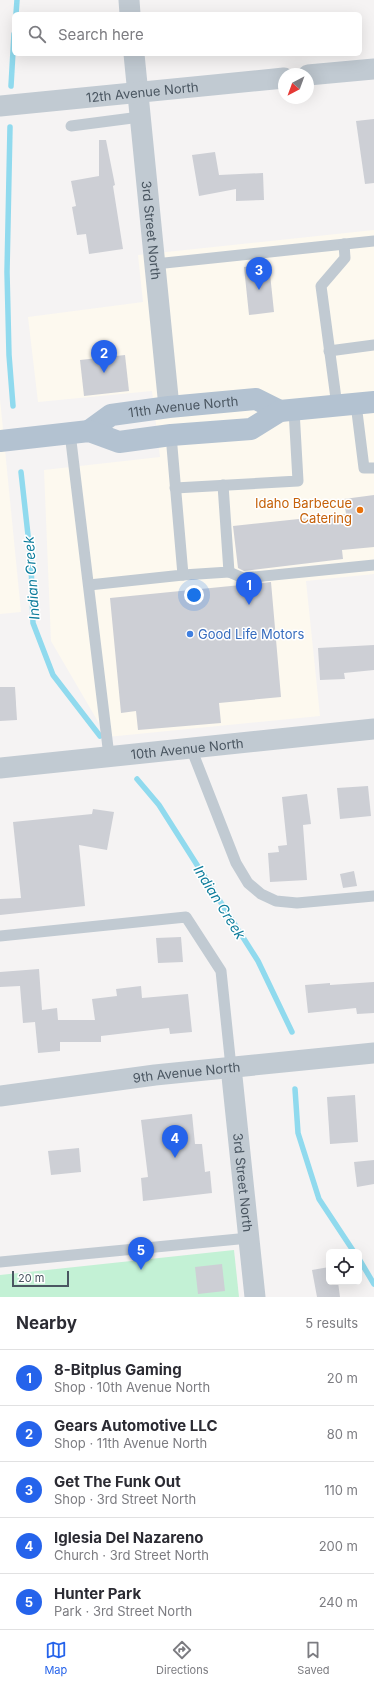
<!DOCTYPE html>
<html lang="en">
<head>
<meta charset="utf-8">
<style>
  body { margin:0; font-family:Inter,sans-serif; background:#f2f2f3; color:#2b2b33 }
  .controls { position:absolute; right:12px; bottom:12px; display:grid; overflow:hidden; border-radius:6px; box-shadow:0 4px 16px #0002 }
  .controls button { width:36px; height:36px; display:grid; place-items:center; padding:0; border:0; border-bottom:1px solid #e1e1e2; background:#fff; color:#2b2b33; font:20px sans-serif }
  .compass { position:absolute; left:278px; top:68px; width:36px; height:36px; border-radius:50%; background:#fff; box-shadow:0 4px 16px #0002; rotate:221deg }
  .scale { position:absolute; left:12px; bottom:10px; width:57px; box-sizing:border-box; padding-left:4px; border:2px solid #4a5661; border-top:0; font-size:11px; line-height:14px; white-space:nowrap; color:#4a5661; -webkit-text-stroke:3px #fff; paint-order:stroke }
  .you { position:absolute; left:194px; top:595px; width:14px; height:14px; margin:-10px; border:3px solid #fff; border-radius:50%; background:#1a73e8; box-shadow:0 0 0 6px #1a73e833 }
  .badge { display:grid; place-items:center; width:26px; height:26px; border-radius:50%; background:#2563eb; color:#fff; font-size:13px; font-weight:700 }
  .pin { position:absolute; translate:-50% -33px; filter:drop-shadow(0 1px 2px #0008) }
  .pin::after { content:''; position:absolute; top:21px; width:14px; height:12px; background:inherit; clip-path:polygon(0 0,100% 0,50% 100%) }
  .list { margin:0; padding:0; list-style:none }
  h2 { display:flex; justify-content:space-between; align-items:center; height:52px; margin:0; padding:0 16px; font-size:17px }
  h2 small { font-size:13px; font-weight:400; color:#7c7c81 }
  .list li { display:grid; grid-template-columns:26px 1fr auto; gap:12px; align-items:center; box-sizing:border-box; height:56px; padding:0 16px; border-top:1px solid #e1e1e2 }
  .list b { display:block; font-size:15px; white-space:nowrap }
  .list p { margin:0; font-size:13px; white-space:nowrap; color:#7c7c81 }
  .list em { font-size:13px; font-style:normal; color:#7c7c81 }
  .icon { flex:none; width:22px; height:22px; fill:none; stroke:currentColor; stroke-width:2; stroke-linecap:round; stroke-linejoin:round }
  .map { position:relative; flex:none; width:374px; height:1297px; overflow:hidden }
  .search { position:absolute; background:#fff; box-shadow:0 4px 16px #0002; left:12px; right:12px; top:12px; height:44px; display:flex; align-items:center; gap:10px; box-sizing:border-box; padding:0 14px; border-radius:6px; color:#7c7c81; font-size:15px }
  .sheet { height:332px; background:#fff }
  nav { display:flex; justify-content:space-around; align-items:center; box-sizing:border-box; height:56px; border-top:1px solid #e1e1e2; background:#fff; font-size:11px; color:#7c7c81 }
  nav a { display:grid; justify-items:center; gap:2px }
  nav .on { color:#2563eb }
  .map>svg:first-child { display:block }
</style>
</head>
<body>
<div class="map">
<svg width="374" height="1297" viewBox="0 0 374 1297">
  <rect width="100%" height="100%" fill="#f5f3f3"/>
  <g fill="#fdf9ef">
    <polygon points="374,230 374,574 306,581 320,716 107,737 51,641 44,470 160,457 152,391 38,402 28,317 143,302 138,255"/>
    <polygon points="0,399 21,612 0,614"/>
  </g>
  <polygon fill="#c3f1d5" points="234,1250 239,1297 0,1297 0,1275"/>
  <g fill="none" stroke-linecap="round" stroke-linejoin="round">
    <g stroke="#90daee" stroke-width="5.5">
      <polyline points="16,14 17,0"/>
      <polyline points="11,86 14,34"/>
      <polyline points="10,127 7,272 9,355 13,406"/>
      <polyline points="21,472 31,562 33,623 53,675 100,736"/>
      <polyline points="137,779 159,805 258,961 292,1032"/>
      <polyline points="295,1089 298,1133 319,1199 354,1252"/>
      <polyline points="359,1259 374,1284"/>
    </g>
  </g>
  <g fill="#cdcfd5">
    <polygon points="374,119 374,183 365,184 356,121"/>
    <polygon points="99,140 106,140 115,185 113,186 123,249 89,254 86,234 77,235 72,207 76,206 71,181 99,176"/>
    <polygon points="215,152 219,175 263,173 264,200 236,201 236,189 199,196 192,155"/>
    <polygon points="269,264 274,312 249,315 244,267"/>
    <polygon points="125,355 129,391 84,396 80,360"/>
    <polygon points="374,495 374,547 342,550 343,559 244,571 238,568 233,526 346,514 344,499"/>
    <polygon points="271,582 281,697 219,703 221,723 138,730 136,711 121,713 110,598"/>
    <polygon points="374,645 374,670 344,673 345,679 320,680 318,648"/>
    <polygon points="0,687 15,687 17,720 0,721"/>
    <polygon points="368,786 371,816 340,819 337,788"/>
    <polygon points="307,794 311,824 303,825 307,880 270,882 268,853 279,852 278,846 287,845 282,797"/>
    <polygon points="93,809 114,812 107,850 79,845 85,906 0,915 0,899 21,898 13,822 92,814"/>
    <polygon points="354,871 357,886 343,888 340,874"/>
    <polygon points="181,937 183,962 158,963 156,938"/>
    <polygon points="39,969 42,1010 57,1008 58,1020 95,1020 92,999 117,996 116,989 141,986 142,998 188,994 192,1032 170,1034 169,1028 101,1036 101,1042 60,1042 60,1051 38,1053 35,1022 23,1023 20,986 0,987 0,972"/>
    <polygon points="374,982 374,1013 357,1014 356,1008 308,1013 305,985 330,983 330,985"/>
    <polygon points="355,1095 358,1142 330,1144 327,1097"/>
    <polygon points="192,1114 195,1144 202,1144 205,1172 210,1171 212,1193 143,1201 141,1178 148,1177 141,1120"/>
    <polygon points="79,1148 81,1172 51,1175 48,1151"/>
    <polygon points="374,1160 374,1184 357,1187 354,1162"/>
    <polygon points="222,1264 225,1291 198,1294 195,1267"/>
    <polygon points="329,1267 329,1282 338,1282 340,1297 317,1297 312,1270"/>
  </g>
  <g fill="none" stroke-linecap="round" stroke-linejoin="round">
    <g stroke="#c1cad2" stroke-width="11">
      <polyline points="71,126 140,117"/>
      <polyline points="155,264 374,241"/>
      <polyline points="329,351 374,345"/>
      <polyline points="356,404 364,468 374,468"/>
      <polyline points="337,406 321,286 345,258 344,244"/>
      <polyline points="70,433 109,756"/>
      <polyline points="175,488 298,481 294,410"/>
      <polyline points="229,572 243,578 374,565"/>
      <polyline points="183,575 229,572 223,485"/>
      <polyline points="89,585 183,575 171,435"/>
      <polyline points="191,748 236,863 248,883 261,894 276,901 297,903 374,896"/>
      <polyline points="0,936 186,917 221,971 231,1067"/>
      <polyline points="0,1262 249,1238"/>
    </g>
    <g stroke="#c1cad2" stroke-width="21">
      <polyline points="129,0 130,14"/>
      <path id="s1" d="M134,54L169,407"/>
      <polyline points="308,75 374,69"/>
      <path id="s2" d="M0,106L284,78"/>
      <path id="s3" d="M0,768L374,729"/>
      <path id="s4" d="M231,1067L255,1297"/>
      <path id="s5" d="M0,1096L155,1075L374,1053"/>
    </g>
    <g stroke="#b3c2d1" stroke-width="22">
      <path id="s6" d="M89,431L111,415L169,407L256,399L280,411"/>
      <polyline points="0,441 89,431 119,442 171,435 251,429 280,411 374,402"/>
    </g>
  </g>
  <circle fill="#e8710a" stroke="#fff" stroke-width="1.5" cx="360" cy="510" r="4"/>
  <circle fill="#3f7fe0" stroke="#fff" stroke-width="1.5" cx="190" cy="634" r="4"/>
  <g text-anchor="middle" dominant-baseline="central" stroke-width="3" stroke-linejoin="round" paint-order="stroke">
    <g font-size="13" fill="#4a5661" stroke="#fff">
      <text stroke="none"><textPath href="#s2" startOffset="143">12th Avenue North</textPath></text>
      <text stroke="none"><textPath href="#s1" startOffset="177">3rd Street North</textPath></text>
      <text stroke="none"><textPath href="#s6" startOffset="100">11th Avenue North</textPath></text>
      <text stroke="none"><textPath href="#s3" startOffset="188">10th Avenue North</textPath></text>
      <text stroke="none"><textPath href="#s5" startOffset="188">9th Avenue North</textPath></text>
      <text stroke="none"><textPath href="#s4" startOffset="116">3rd Street North</textPath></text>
    </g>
    <g font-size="13" fill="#c56008" stroke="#fff" text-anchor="end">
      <text x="352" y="503">Idaho Barbecue<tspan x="352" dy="15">Catering</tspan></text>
    </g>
    <g font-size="13" fill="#366cbe" stroke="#fff" text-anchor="start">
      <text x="198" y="634">Good Life Motors</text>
    </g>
    <g font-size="14" font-style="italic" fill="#0c7c9b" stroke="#fff">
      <text transform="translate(31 578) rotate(-94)">Indian Creek</text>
      <text transform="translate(220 902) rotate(58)">Indian Creek</text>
    </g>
  </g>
</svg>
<div class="controls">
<button><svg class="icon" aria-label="locate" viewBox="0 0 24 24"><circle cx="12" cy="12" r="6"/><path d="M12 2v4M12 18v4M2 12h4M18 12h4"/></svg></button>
</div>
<svg class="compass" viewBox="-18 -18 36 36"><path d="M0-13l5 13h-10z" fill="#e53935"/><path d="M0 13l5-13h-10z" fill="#7c7c81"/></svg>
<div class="scale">20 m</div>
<div class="you"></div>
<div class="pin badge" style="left:249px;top:605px">1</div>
<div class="pin badge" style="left:104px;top:373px">2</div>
<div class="pin badge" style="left:259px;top:290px">3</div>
<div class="pin badge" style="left:175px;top:1158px">4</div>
<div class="pin badge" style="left:141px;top:1270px">5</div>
<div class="search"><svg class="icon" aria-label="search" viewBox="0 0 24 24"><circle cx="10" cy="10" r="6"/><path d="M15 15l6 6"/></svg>Search here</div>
</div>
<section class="sheet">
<h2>Nearby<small>5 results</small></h2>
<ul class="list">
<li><span class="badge">1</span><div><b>8-Bitplus Gaming</b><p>Shop · 10th Avenue North</p></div><em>20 m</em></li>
<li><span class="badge">2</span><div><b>Gears Automotive LLC</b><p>Shop · 11th Avenue North</p></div><em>80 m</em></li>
<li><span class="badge">3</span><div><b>Get The Funk Out</b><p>Shop · 3rd Street North</p></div><em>110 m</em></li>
<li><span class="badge">4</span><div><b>Iglesia Del Nazareno</b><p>Church · 3rd Street North</p></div><em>200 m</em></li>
<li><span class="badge">5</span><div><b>Hunter Park</b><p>Park · 3rd Street North</p></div><em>240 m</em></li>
</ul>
</section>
<nav>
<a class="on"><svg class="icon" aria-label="map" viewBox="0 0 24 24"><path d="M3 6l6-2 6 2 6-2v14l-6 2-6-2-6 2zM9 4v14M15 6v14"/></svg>Map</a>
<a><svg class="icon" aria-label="directions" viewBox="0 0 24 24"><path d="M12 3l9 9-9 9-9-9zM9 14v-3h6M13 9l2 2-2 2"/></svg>Directions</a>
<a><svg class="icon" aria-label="saved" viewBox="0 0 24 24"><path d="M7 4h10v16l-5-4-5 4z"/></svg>Saved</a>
</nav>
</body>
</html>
